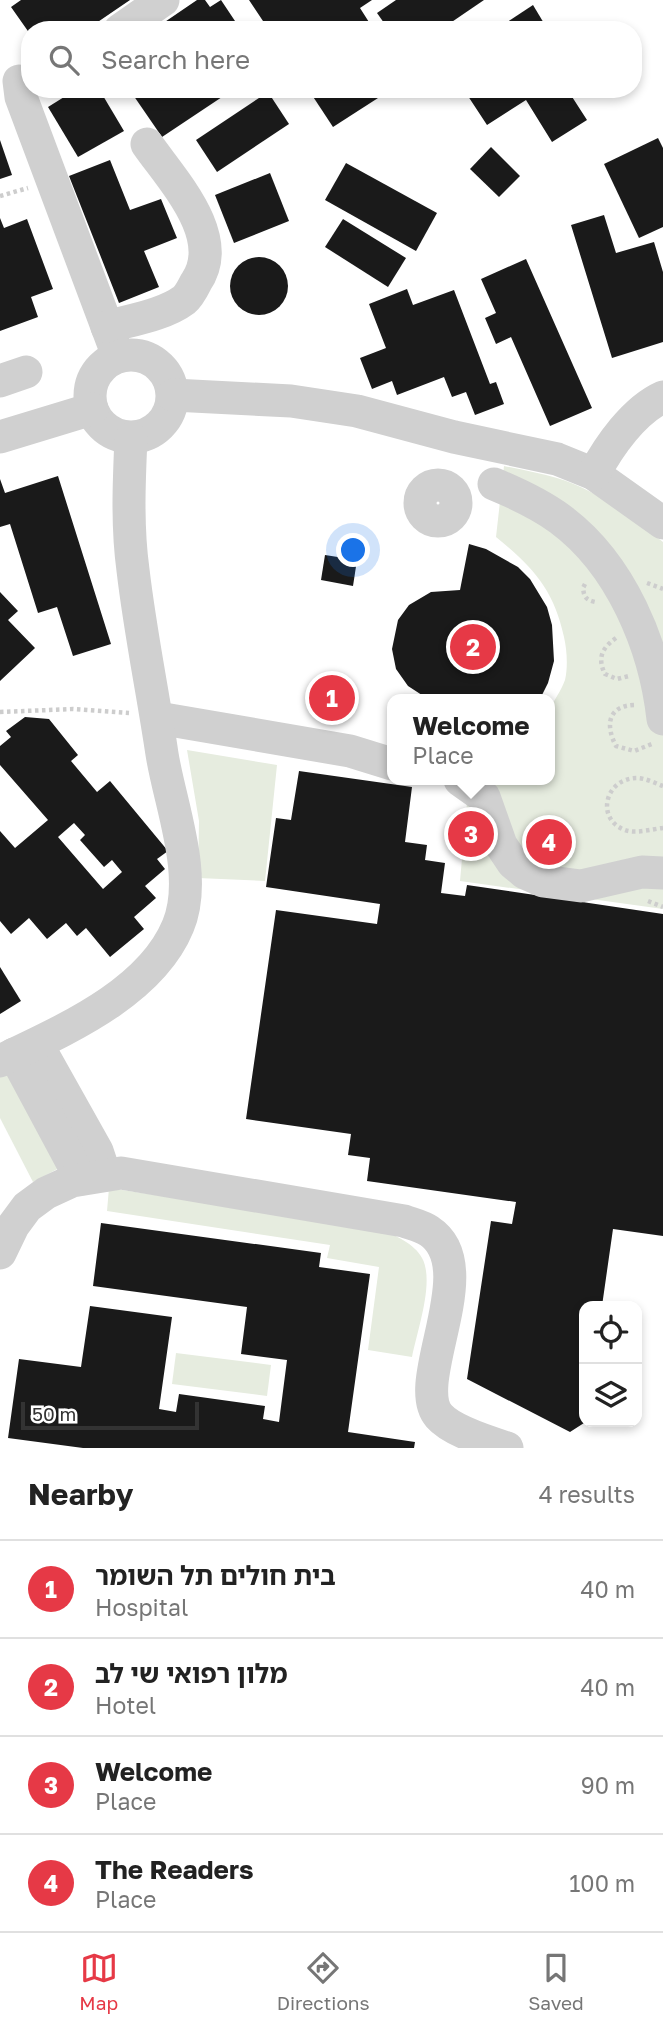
<!DOCTYPE html>
<html lang="en">
<head>
<meta charset="utf-8">
<style>
  body { margin:0; font-family:"Golos Text","Noto Sans Hebrew",sans-serif; background:#f6f6f6; color:#222 }
  .controls { position:absolute; right:21px; bottom:21px; display:grid; overflow:hidden; border-radius:14px; box-shadow:0 4px 10px #0003 }
  .controls button { width:63px; height:63px; display:grid; place-items:center; padding:0; border:0; border-bottom:2px solid #e0e0e0; background:#fff; color:#222; font:35px sans-serif }
  .scale { position:absolute; left:21px; bottom:18px; width:178px; box-sizing:border-box; padding-left:7px; border:4px solid #333; border-top:0; font-size:19px; line-height:24px; white-space:nowrap; color:#333; -webkit-text-stroke:5px #fff; paint-order:stroke }
  .you { position:absolute; left:354px; top:551px; width:24px; height:24px; margin:-18px; border:5px solid #fff; border-radius:50%; background:#1a73e8; box-shadow:0 0 0 10px #1a73e833 }
  .badge { display:grid; place-items:center; width:46px; height:46px; border-radius:50%; background:#e63946; color:#fff; font-size:23px; font-weight:700 }
  .pin { position:absolute; translate:-50% -50%; border:4px solid #fff; box-shadow:0 2px 7px #0006 }
  .popup { position:absolute; left:387px; top:694px; width:168px; height:91px; box-sizing:border-box; display:grid; place-content:center; border-radius:14px; background:#fff; filter:drop-shadow(0 2px 5px #0005); font-size:23px; white-space:nowrap; color:#767676 }
  .popup b { font-size:26px; color:#222 }
  .popup::after { content:''; position:absolute; left:50%; top:100%; margin-left:-14px; border:14px solid transparent; border-top-color:#fff }
  .list { margin:0; padding:0; list-style:none }
  h2 { display:flex; justify-content:space-between; align-items:center; height:91px; margin:0; padding:0 28px; font-size:30px }
  h2 small { font-size:23px; font-weight:400; color:#767676 }
  .list li { display:grid; grid-template-columns:46px 1fr auto; gap:21px; align-items:center; box-sizing:border-box; height:98px; padding:0 28px; border-top:2px solid #e0e0e0 }
  .list b { display:block; font-size:26px; white-space:nowrap }
  .list p { margin:0; font-size:23px; white-space:nowrap; color:#767676 }
  .list em { font-size:23px; font-style:normal; color:#767676 }
  .icon { flex:none; width:38px; height:38px; fill:none; stroke:currentColor; stroke-width:2; stroke-linecap:round; stroke-linejoin:round }
  .map { position:relative; flex:none; width:663px; height:1448px; overflow:hidden }
  .search { position:absolute; background:#fff; box-shadow:0 4px 10px #0003; left:21px; right:21px; top:21px; height:77px; display:flex; align-items:center; gap:18px; box-sizing:border-box; padding:0 24px; border-radius:28px; color:#767676; font-size:26px }
  .sheet { height:483px; background:#fff }
  nav { display:flex; justify-content:space-around; align-items:center; box-sizing:border-box; height:98px; border-top:2px solid #e0e0e0; background:#fff; font-size:19px; color:#767676 }
  nav a { display:grid; justify-items:center; gap:4px }
  nav .on { color:#e63946 }
  .map>svg:first-child { display:block }
</style>
</head>
<body>
<div class="map">
<svg width="663" height="1448" viewBox="0 0 663 1448">
  <rect width="100%" height="100%" fill="#fff"/>
  <g fill="#e6ecdf">
    <path d="M504,466C522,470 540,473 557,478C597,490 631,517 663,542V909L460,881L469,780H550C550,766 547,719 550,709C554,700 561,691 565,680C568,667 567,650 564,637C554,590 533,567 496,537Z"/>
    <polygon points="187,750 277,765 265,881 198,878 199,821"/>
    <polygon points="11,1064 63,1166 33,1182 0,1118 0,1070"/>
    <path d="M109,1188L381,1229C395,1236 414,1243 422,1258C435,1281 417,1331 412,1357L368,1350L379,1267L327,1258L330,1245L107,1211Z"/>
    <polygon points="176,1353 271,1365 267,1396 172,1384"/>
  </g>
  <g fill="#1a1a1a" fill-rule="evenodd">
    <polygon points="21,0 130,0 86,30 30,30 30,34 11,7"/>
    <polygon points="197,0 205,0 210,7 221,0 241,30 153,30"/>
    <polygon points="249,0 372,0 360,8 374,30 269,30"/>
    <polygon points="396,0 484,0 440,30 389,30 377,13"/>
    <polygon points="533,5 548,30 495,30"/>
    <polygon points="77,89 99,89 124,131 78,157 48,107"/>
    <polygon points="129,89 234,89 162,137"/>
    <polygon points="308,89 392,89 333,127"/>
    <polygon points="449,89 567,89 587,120 552,142 526,100 487,125 464,90 454,97"/>
    <polygon points="268,92 289,124 217,172 196,140"/>
    <polygon points="658,138 663,148 663,227 639,238 604,164"/>
    <polygon points="0,140 12,175 0,179"/>
    <polygon points="491,147 520,176 499,197 470,169"/>
    <polygon points="110,160 130,210 161,199 177,238 144,251 159,287 119,303 69,176"/>
    <polygon points="346,163 437,213 416,251 325,200"/>
    <polygon points="270,173 289,221 234,243 215,195"/>
    <polygon points="604,215 616,253 654,242 663,272 663,342 612,358 571,225"/>
    <polygon points="0,218 4,228 27,219 53,289 31,297 38,317 0,331"/>
    <polygon points="343,219 406,258 388,287 325,247"/>
    <circle cx="259" cy="286" r="29"/>
    <polygon points="526,259 592,408 550,426 511,337 496,344 485,318 496,313 481,279"/>
    <polygon points="407,289 413,305 454,290 490,384 496,382 504,404 475,415 466,392 452,397 444,377 397,395 392,381 372,389 360,358 386,348 369,304"/>
    <polygon points="58,476 111,644 73,656 57,607 38,613 10,524 0,527 0,479 5,493"/>
    <polygon points="469,544 486,549 518,567 530,579 547,607 552,625 554,661 548,683 540,699 428,699 408,686 396,669 392,649 398,620 409,605 431,592 460,590"/>
    <polygon points="325,555 357,560 353,586 321,580"/>
    <polygon points="0,592 18,611 8,620 35,648 0,681"/>
    <path d="M25,717L49,719L78,755L71,761L97,792L110,781L168,851L157,859L165,869L145,886L156,898L134,917L144,929L110,957L86,928L77,936L66,923L47,939L29,918L11,934L0,921V831L15,848L48,820L0,765V746L11,737L6,731ZM74,823L85,835L80,840L104,867L112,860L122,872L103,889L58,837Z"/>
    <polygon points="299,771 412,787 405,842 427,845 425,860 445,863 441,893 465,896 467,885 663,914 663,1236 613,1229 602,1306 584,1306 584,1423 570,1432 467,1379 491,1221 512,1224 516,1202 367,1181 370,1158 348,1155 351,1134 246,1119 276,910 377,924 380,904 266,887 276,818 291,820"/>
    <polygon points="0,967 21,1001 0,1014"/>
    <polygon points="101,1223 321,1253 319,1267 370,1274 348,1432 415,1442 414,1448 83,1448 8,1438 19,1359 81,1367 90,1306 172,1317 159,1409 176,1412 179,1394 265,1406 263,1419 279,1422 287,1360 241,1354 247,1307 93,1286"/>
  </g>
  <g fill="none" stroke-linecap="round" stroke-linejoin="round">
    <g stroke="#cdcdcd" stroke-width="4.5" stroke-dasharray="3.5 3.5" stroke-linecap="butt">
      <polyline points="0,196 28,188"/>
      <polyline points="647,583 663,589"/>
      <path d="M585,584L583,588C584,597 586,600 595,602"/>
      <path d="M616,638C602,648 597,658 605,674L617,679L629,676"/>
      <path d="M634,705C608,706 605,725 616,746L634,751L652,744"/>
      <polyline points="0,712 73,709 129,713"/>
      <path d="M663,786C655,783 645,778 637,778C605,778 595,819 625,830C636,834 652,829 663,828"/>
      <polyline points="648,901 663,907"/>
    </g>
    <g stroke="#d0d0d0" stroke-width="33">
      <polyline points="120,30 163,0"/>
      <polyline points="19,81 21,97 118,356"/>
      <path d="M107,327C131,320 164,315 184,300C189,296 193,288 196,282C227,237 172,180 147,144"/>
      <circle cx="131" cy="396" r="41"/>
      <polyline points="0,381 26,372"/>
      <polyline points="173,395 291,401 357,411 454,437 557,459 594,474 663,523"/>
      <polyline points="0,437 92,409"/>
      <path d="M594,474C609,446 634,410 663,397"/>
      <path d="M494,484C518,494 540,504 560,519C621,564 655,646 663,719"/>
      <circle cx="438" cy="503" r="18"/>
      <polyline points="158,718 350,751 392,764"/>
      <polyline points="460,780 484,797 501,845 513,863 525,873 543,881 581,886 642,872 663,873"/>
      <polyline points="37,1044 97,1151 105,1175"/>
      <polyline points="14,1054 81,1179"/>
      <path d="M0,1061C62,1031 150,994 178,926C199,876 170,805 162,754C153,693 140,631 133,570C127,526 129,482 131,438"/>
      <path d="M0,1253L13,1226L27,1207L46,1193L72,1181L121,1173L404,1221C412,1224 422,1226 429,1231C484,1267 409,1382 439,1416C452,1431 488,1442 507,1448"/>
    </g>
  </g>
</svg>
<div class="controls">
<button><svg class="icon" aria-label="locate" viewBox="0 0 24 24"><circle cx="12" cy="12" r="6"/><path d="M12 2v4M12 18v4M2 12h4M18 12h4"/></svg></button>
<button><svg class="icon" aria-label="layers" viewBox="0 0 24 24"><path d="M12 4l9 5-9 5-9-5zM3 14l9 5 9-5"/></svg></button>
</div>
<div class="scale">50 m</div>
<div class="you"></div>
<div class="pin badge" style="left:332px;top:698px">1</div>
<div class="pin badge" style="left:473px;top:647px">2</div>
<div class="pin badge" style="left:471px;top:834px">3</div>
<div class="popup"><b>Welcome</b>Place</div>
<div class="pin badge" style="left:549px;top:842px">4</div>
<div class="search"><svg class="icon" aria-label="search" viewBox="0 0 24 24"><circle cx="10" cy="10" r="6"/><path d="M15 15l6 6"/></svg>Search here</div>
</div>
<section class="sheet">
<h2>Nearby<small>4 results</small></h2>
<ul class="list">
<li><span class="badge">1</span><div><b>בית חולים תל השומר</b><p>Hospital</p></div><em>40 m</em></li>
<li><span class="badge">2</span><div><b>מלון רפואי שי לב</b><p>Hotel</p></div><em>40 m</em></li>
<li><span class="badge">3</span><div><b>Welcome</b><p>Place</p></div><em>90 m</em></li>
<li><span class="badge">4</span><div><b>The Readers</b><p>Place</p></div><em>100 m</em></li>
</ul>
</section>
<nav>
<a class="on"><svg class="icon" aria-label="map" viewBox="0 0 24 24"><path d="M3 6l6-2 6 2 6-2v14l-6 2-6-2-6 2zM9 4v14M15 6v14"/></svg>Map</a>
<a><svg class="icon" aria-label="directions" viewBox="0 0 24 24"><path d="M12 3l9 9-9 9-9-9zM9 14v-3h6M13 9l2 2-2 2"/></svg>Directions</a>
<a><svg class="icon" aria-label="saved" viewBox="0 0 24 24"><path d="M7 4h10v16l-5-4-5 4z"/></svg>Saved</a>
</nav>
</body>
</html>
